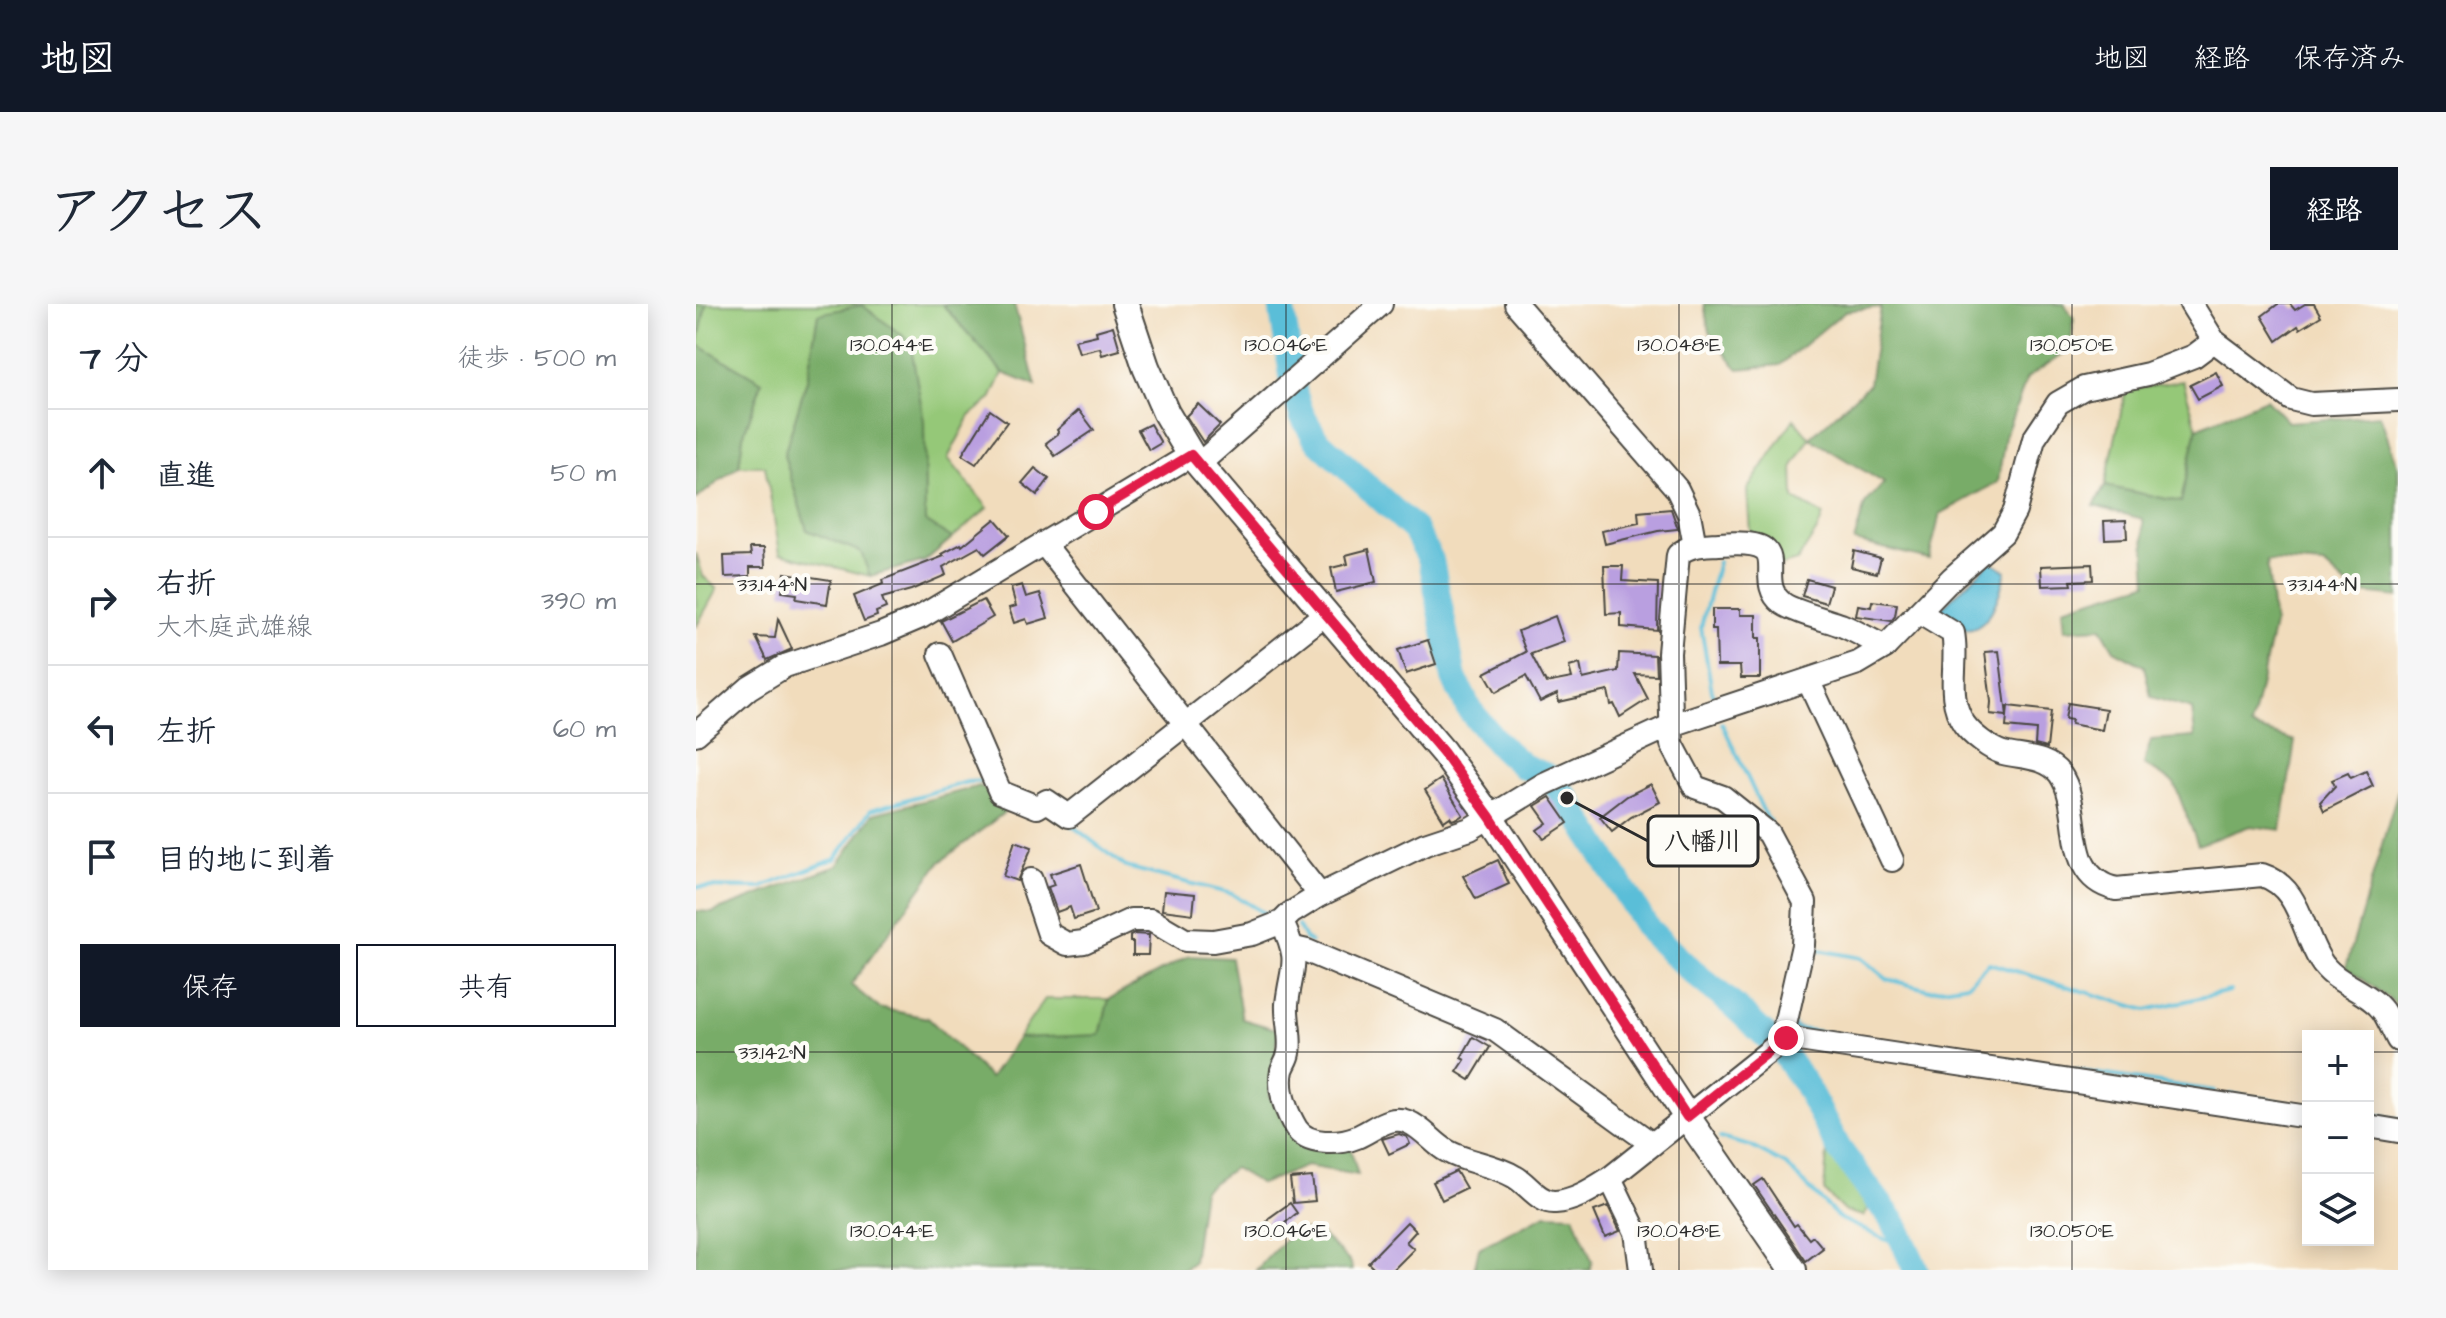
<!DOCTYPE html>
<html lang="ja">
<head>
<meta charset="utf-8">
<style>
  body { margin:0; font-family:"Architects Daughter","Klee One",sans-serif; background:#f6f6f7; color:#1f2937 }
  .controls { position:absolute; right:24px; bottom:24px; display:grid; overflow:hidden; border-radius:0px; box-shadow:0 4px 20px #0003 }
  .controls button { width:72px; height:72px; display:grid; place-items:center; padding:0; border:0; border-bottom:2px solid #e0e1e3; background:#fff; color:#1f2937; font:40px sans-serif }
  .stop { position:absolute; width:24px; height:24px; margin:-18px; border:6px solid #e11d48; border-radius:50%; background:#fff }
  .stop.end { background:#e11d48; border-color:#fff; box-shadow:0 2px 8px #0008 }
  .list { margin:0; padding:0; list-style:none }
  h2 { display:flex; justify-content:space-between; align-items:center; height:104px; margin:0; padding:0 32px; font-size:34px }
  h2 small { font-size:26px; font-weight:400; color:#747a83 }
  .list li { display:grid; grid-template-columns:52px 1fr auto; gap:24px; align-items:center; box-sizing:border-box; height:128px; padding:0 32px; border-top:2px solid #e0e1e3 }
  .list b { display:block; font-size:30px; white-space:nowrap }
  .list p { margin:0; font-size:26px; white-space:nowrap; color:#747a83 }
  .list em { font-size:26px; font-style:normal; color:#747a83 }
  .actions { display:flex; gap:16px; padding:24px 32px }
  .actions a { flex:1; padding:18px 0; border:2px solid #111827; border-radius:0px; text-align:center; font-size:28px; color:#111827 }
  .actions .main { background:#111827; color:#fff }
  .icon { flex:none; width:44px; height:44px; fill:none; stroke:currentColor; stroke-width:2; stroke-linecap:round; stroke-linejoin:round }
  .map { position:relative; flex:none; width:1702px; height:966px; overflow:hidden; border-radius:0px }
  header { display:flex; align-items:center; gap:48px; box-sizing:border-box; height:112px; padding:0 40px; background:#111827; color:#fff }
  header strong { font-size:38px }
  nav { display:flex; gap:44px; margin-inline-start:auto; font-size:28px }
  .intro { display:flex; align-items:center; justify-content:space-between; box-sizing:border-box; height:192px; padding:0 48px }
  h1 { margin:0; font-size:56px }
  .button { padding:20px 36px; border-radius:0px; background:#111827; color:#fff; font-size:28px; font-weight:700 }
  main { display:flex; gap:48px; padding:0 48px }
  aside { flex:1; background:#fff; border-radius:0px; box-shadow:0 4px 20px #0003 }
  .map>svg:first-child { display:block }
</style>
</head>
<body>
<header>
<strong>地図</strong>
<nav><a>地図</a><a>経路</a><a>保存済み</a></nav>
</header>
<div class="intro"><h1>アクセス</h1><a class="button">経路</a></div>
<main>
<aside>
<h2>7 分<small>徒歩 · 500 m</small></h2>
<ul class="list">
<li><svg class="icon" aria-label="ahead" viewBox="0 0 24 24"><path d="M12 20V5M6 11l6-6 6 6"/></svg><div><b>直進</b></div><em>50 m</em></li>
<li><svg class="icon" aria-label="right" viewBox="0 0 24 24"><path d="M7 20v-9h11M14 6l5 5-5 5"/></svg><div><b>右折</b><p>大木庭武雄線</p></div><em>390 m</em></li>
<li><svg class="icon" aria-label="left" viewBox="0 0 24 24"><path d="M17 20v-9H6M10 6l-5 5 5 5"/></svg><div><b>左折</b></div><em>60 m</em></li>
<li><svg class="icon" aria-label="arrive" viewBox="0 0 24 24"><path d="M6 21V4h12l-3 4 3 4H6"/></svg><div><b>目的地に到着</b></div></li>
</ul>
<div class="actions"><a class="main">保存</a><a>共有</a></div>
</aside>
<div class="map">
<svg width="1702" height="966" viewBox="0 0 1702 966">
  <rect width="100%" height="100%" fill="#fdfcf7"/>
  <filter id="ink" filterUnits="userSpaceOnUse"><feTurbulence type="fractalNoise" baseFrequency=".0125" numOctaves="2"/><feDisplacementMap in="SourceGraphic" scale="16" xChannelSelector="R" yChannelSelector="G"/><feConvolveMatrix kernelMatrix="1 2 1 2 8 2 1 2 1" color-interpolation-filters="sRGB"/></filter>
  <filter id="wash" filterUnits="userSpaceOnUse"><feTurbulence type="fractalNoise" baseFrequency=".006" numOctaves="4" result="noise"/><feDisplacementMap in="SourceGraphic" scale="32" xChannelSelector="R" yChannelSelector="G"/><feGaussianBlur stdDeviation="1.8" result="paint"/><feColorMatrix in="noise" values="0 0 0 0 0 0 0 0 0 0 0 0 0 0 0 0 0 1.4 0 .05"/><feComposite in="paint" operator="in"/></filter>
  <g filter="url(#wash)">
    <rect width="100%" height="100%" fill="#f1dcbc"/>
    <g fill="#95c878" stroke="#607a52" stroke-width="2">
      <polygon points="10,0 246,0 307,69 295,95 274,112 252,154 292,204 256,234 229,217 228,117 166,2 122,10 111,76 88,151 111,226 165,248 174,272 84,249 69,162 43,162 47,132 66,78 2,41"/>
      <polygon points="1487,77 1501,124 1485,198 1409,182 1430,85"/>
      <polygon points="1098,115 1114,134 1097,162 1098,195 1127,211 1122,225 1101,257 1083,262 1078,241 1054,228 1051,186"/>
      <polygon points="0,249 7,272 21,285 0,323"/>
      <polygon points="349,695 413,695 404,732 322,734"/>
      <polygon points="1131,848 1172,904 1168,912 1148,907 1128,887"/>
    </g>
    <g fill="#78ac68" stroke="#526c4a" stroke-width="2">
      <polygon points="0,0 10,0 2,41 66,78 47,132 43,162 0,195"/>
      <polygon points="246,0 318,0 340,82 307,69"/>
      <polygon points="1008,0 1368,0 1378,14 1374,45 1331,74 1309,132 1302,178 1244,210 1233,255 1158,237 1169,200 1188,179 1114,134 1173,80 1185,3 1149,7 1084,61 1042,65 1013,28"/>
      <polygon points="166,1 214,37 228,117 229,217 256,234 229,257 174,272 165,248 111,226 88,151 111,76 122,10"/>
      <polygon points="1570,95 1592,118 1684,111 1702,164 1702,293 1658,288 1628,261 1571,257 1578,321 1555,423 1599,437 1585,526 1554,522 1502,541 1478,479 1448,460 1455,436 1499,433 1496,405 1455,393 1448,362 1418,346 1405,324 1369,326 1367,304 1451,279 1447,215 1398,202 1409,182 1485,198 1501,124"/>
      <polygon points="284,482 314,504 243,559 155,681 183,704 232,714 294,774 322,734 404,731 413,695 493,652 535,654 546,715 583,726 573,792 605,837 654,843 662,871 610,862 565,880 538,864 507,886 497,958 487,966 0,966 0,607 17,608 141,562 177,510"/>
      <polygon points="1702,486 1702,701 1650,663"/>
      <polygon points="850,910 878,911 896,957 894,966 778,966 783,944"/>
      <polygon points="598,926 621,926 655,959 656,966 560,966"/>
    </g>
    <path fill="#5abed8" stroke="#427482" stroke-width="2" d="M1295,257L1310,267C1305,286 1294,330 1267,325C1258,324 1246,315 1238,311Z"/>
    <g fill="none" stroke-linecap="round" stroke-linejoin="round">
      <g stroke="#5abed8" stroke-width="4">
        <polyline points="1018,399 1005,323 1022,258"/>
        <polyline points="1026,419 1070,513 1074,517"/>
        <polyline points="374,520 430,563 536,590 571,611"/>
        <polyline points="0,583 64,584 139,555 175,506 271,478 291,477"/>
        <polyline points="602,622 609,635 615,638"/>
        <polyline points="1117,645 1165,654 1191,675 1234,686 1271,680 1293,659 1450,706 1534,687"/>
        <polyline points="1098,721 1097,724 1518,787"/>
        <polyline points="1534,790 1612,802"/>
        <polyline points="1672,811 1702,815"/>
        <polyline points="1024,834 1054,842 1090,861 1143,914 1212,946"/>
      </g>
      <polyline stroke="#5abed8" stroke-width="26" points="585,0 599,91 606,111 620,135 719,226 735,256 758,374 773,405 802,440 827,462 851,472 871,494 952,625 992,664 1038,702 1085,746 1109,780 1143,845 1199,920 1220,966"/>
    </g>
    <g id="blocks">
      <g fill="#b99fe0">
        <polygon points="1582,0 1594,0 1599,6 1609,0 1618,0 1625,12 1604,25 1602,22 1581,37 1566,12"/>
        <polygon points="417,22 424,46 406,51 404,44 383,49 379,36 401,31 400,27"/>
        <polygon points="1520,68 1527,82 1502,95 1494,81"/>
        <polygon points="502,100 524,121 507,138 490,112"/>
        <polygon points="294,106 311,118 280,160 266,151"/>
        <polygon points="383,106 398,126 359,152 350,139 363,129 361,126"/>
        <polygon points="454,120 465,139 453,146 442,126"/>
        <polygon points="339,164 353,175 341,191 326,179"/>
        <polygon points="975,205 982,225 962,227 909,240 906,227 943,219 942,208"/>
        <polygon points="299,215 313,231 289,250 283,243 247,263 250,271 215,286 186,294 190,304 180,308 181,312 168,317 158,292 187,280 186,276 248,252 246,250 265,240 266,242"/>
        <polygon points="1430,216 1431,234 1409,235 1408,217"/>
        <polygon points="54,244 68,244 69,263 54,263 54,272 29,273 28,252 55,251"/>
        <polygon points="673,245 680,278 640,288 635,264 652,260 650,251"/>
        <polygon points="1158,247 1185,254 1181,269 1155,263"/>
        <polygon points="1396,260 1397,276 1375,277 1376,281 1346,282 1345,262"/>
        <polygon points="908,262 927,262 926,277 962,279 961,326 925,323 925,309 910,310"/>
        <polygon points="89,269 135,276 131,300 100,295 101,290 86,288"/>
        <polygon points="1111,275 1135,282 1130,299 1106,292"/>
        <polygon points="326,281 330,293 344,289 352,314 332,320 330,315 318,319 313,304 320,302 315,284"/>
        <polygon points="287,296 297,313 256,337 245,317"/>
        <polygon points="1176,297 1201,300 1199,312 1195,317 1160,312 1162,301 1175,303"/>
        <polygon points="1016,305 1044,305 1044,311 1060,311 1060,334 1064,334 1064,374 1045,374 1044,362 1021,362 1020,326 1016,326"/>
        <polygon points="859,312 868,338 835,350 850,379 876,374 873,363 884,360 887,375 922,367 923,349 959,351 960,371 939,370 952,395 924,413 918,400 915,401 912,387 863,398 861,390 844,398 830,372 800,388 789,369 830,348 822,327"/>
        <polygon points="82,315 96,345 71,356 60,333 79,334"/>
        <polygon points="732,336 740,360 710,370 702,346"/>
        <polygon points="1303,347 1311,412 1294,410 1295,398 1289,348"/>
        <polygon points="1372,399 1410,405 1406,426 1375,420 1376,416 1369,415"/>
        <polygon points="1312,402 1355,407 1351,444 1339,441 1340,426 1310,423"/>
        <polygon points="1670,467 1677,482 1628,507 1624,498 1639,482 1636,476 1652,469 1655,474"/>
        <polygon points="745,475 767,511 762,514 756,516 754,513 748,517 729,486"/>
        <polygon points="955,480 964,498 935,513 916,528 904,513 931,492"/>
        <polygon points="854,493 872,519 848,535 841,526 851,519 839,502"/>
        <polygon points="319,537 336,543 321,577 307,572"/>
        <polygon points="802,556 813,580 780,595 767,572"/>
        <polygon points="385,560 400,608 378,615 374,603 361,608 352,583 358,581 354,570"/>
        <polygon points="468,587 499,590 497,610 466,606"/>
        <polygon points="438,630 453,631 452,651 437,651 437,638 434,638 434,632"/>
        <polygon points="777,733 794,743 774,776 761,768 769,756 765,754"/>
        <polygon points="703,830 711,833 714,840 693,850 686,835"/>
        <polygon points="760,867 770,884 746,896 737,878"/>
        <polygon points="616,873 619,897 597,899 594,875"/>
        <polygon points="1067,875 1098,922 1101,920 1113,935 1117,932 1127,944 1110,957 1058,881"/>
        <polygon points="594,899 601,909 574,931 568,924 573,914"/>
        <polygon points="912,902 924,927 909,933 898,907"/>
        <polygon points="711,918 720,927 710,938 718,945 697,966 680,966 672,958"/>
      </g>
    </g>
  </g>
  <g filter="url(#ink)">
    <use href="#blocks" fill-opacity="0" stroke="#494641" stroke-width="2"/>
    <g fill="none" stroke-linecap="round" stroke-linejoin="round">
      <g stroke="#494641" stroke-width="26">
        <g id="minor">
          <polyline points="820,0 981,185 993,210 999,242"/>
          <polyline points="1495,0 1518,37 1595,95 1615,100 1702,96"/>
          <polyline points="503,160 685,0"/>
          <polyline points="348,240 624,591"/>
          <path d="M1224,309L1257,329C1263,359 1249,392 1268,420C1276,431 1294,445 1307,449C1327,454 1350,452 1364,470C1389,506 1364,572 1420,585L1566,571C1604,583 1605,625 1624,656C1638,680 1672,686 1687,707C1693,716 1697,727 1702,736"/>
          <polyline points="244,350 304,488 341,503 351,497 373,512 629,310"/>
          <polyline points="1112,376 1196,556"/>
          <polyline points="0,430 53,384 89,362 185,330 225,313 495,151"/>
          <polyline points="335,576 353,630 371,640 388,638 435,616 455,616 489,636 517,637 556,630 586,618 595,609 624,591 729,540 774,525 848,480 976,421 1162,359 1189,343 1256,274 1307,229 1319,207 1338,135 1362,99 1388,84 1452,70 1498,52 1518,37"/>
          <path d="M586,618C605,660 596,659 591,700C590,716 596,734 593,749C592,755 588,760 586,766C582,785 590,807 600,824C611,842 644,840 661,833C678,826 693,810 712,818C727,824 737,839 751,847C771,859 798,860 819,873C832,880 843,899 859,898C879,897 898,884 914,874L1090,734L1612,813"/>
          <polyline points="598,644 611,647 799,726 956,840"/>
          <path d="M1090,734L1089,721L1107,641L1109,598L1072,529L1027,493L999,483L976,440L973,349L982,251C993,240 1008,241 1023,240C1107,233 1054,273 1086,299C1096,307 1131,316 1145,321C1160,327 1174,336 1189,343"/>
          <polyline points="1672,822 1702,827"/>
          <polyline points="914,874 940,928 945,966"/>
        </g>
      </g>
      <g stroke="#494641" stroke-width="30">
        <polyline id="major" points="429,0 450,63 470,109 495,151 747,448 794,513 991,813 1097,966"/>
      </g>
      <use href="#minor" stroke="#fff" stroke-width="22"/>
      <use href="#major" stroke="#fff" stroke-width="26"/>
    </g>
  </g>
  <g fill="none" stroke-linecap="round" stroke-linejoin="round" filter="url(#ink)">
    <polyline stroke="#e11d48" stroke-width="10" points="400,208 495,151 747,448 794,513 991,813 1090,734"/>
  </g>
  <path fill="none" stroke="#2b2b2b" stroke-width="2" stroke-opacity="0.45" d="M196,0V966M590,0V966M983,0V966M1376,0V966M0,280H1702M0,748H1612M1672,748H1702"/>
  <g font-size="20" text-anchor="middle" fill="#2b2b2b" stroke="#fdfcf7" stroke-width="8" stroke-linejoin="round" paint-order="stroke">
    <text x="196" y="47">130.044°E</text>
    <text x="590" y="47">130.046°E</text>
    <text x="983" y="47">130.048°E</text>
    <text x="1376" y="47">130.050°E</text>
    <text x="76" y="287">33.144°N</text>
    <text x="1626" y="287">33.144°N</text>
    <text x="76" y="755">33.142°N</text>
    <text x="196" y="933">130.044°E</text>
    <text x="590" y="933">130.046°E</text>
    <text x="983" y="933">130.048°E</text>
    <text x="1376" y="933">130.050°E</text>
  </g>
  <path fill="none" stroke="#2b2b2b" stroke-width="3" d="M871 494L952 537"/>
  <circle fill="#2b2b2b" stroke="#fdfcf7" stroke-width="3" cx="871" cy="494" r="8"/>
  <rect fill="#fdfcf7" stroke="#2b2b2b" stroke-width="3" x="952" y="512" width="110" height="50" rx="8"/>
  <g font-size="26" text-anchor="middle" font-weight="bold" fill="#2b2b2b">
    <text x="1007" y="546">八幡川</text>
  </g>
</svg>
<div class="controls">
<button>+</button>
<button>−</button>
<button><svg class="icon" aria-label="layers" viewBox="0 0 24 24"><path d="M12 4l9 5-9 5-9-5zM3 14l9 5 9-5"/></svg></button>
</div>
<div class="stop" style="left:400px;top:208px"></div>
<div class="stop end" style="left:1090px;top:734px"></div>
</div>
</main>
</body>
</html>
